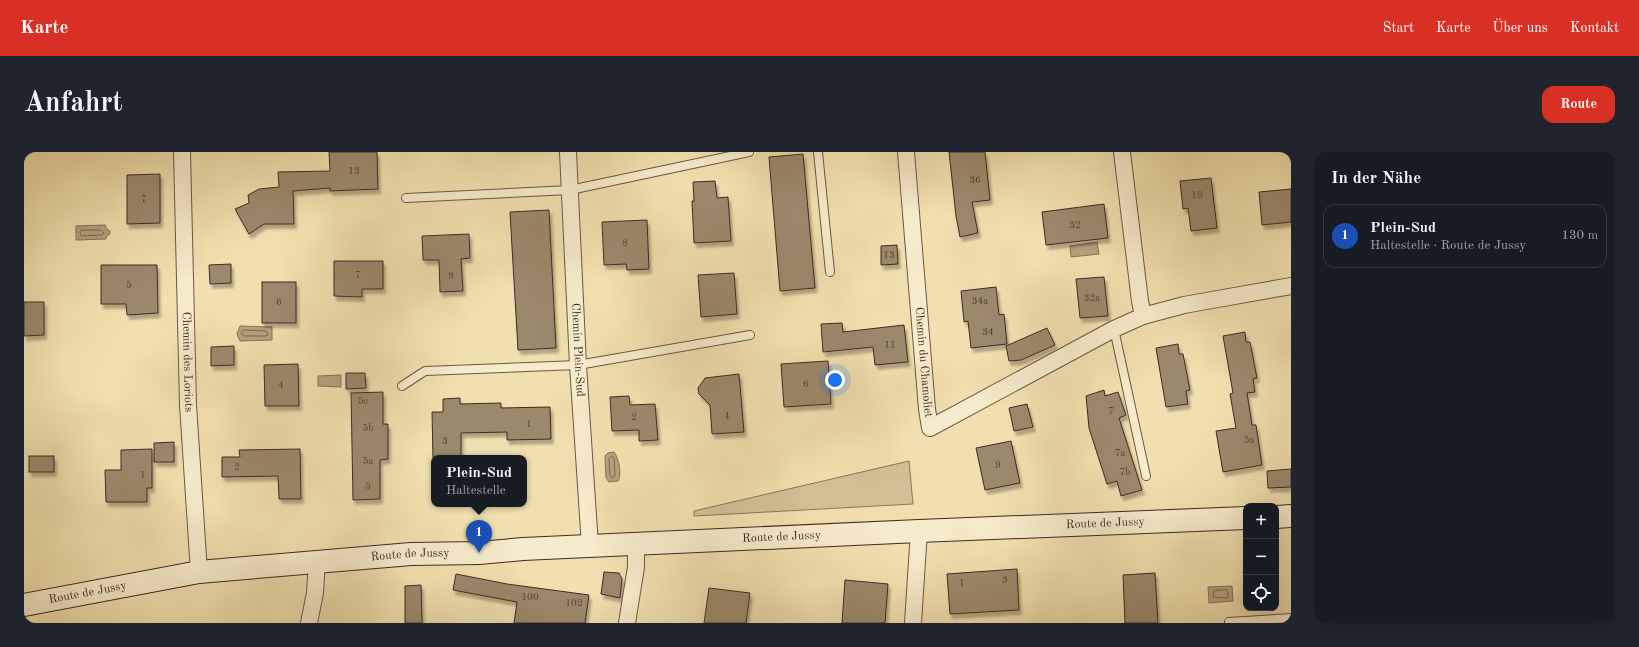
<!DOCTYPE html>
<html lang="de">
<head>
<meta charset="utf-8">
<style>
  body { margin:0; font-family:"Old Standard TT",serif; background:#20242c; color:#f1f3f6 }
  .controls { position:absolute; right:12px; bottom:12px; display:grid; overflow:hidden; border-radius:8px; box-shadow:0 4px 16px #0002 }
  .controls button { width:36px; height:36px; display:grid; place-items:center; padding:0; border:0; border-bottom:1px solid #363941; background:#171b24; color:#f1f3f6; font:20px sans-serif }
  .you { position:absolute; left:811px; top:228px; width:14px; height:14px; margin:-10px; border:3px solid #fff; border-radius:50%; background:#1a73e8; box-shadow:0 0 0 6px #1a73e833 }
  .badge { display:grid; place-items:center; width:26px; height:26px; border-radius:50%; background:#d93025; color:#fff; font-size:13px; font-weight:700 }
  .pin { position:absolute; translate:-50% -33px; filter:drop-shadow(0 1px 2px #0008) }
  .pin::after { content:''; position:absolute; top:21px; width:14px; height:12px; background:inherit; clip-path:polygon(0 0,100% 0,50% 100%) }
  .popup { position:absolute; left:407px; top:303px; width:96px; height:52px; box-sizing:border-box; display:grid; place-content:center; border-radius:8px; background:#171b24; filter:drop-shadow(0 1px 3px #0005); font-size:13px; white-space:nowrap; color:#9ea1a6 }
  .popup b { font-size:15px; color:#f1f3f6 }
  .popup::after { content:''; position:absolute; left:50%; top:100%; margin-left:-8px; border:8px solid transparent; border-top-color:#171b24 }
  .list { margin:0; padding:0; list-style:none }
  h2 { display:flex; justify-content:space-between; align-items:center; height:52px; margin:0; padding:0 16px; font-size:17px }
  h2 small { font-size:13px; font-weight:400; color:#9ea1a6 }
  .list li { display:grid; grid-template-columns:26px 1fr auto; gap:12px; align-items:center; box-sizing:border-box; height:64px; margin:0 8px 8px; padding:0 8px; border:1px solid #363941; border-radius:12px }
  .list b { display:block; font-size:15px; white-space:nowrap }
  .list p { margin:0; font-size:13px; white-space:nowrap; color:#9ea1a6 }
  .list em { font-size:13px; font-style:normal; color:#9ea1a6 }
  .icon { flex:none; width:22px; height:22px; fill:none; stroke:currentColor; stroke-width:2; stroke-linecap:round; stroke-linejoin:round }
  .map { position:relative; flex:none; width:1267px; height:471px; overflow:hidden; border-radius:12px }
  header { display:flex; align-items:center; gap:24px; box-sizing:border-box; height:56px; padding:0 20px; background:#d93025; color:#fff }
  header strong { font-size:19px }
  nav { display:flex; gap:22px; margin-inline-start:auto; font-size:14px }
  .intro { display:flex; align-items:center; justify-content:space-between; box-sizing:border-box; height:96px; padding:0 24px }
  h1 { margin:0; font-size:28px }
  .button { padding:10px 18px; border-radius:12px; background:#d93025; color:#fff; font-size:14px; font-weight:700 }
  main { display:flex; gap:24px; padding:0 24px }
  aside { flex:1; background:#171b24; border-radius:12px; box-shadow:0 4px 16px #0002 }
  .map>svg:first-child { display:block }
</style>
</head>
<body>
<header>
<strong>Karte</strong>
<nav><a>Start</a><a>Karte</a><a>Über uns</a><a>Kontakt</a></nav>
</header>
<div class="intro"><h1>Anfahrt</h1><a class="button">Route</a></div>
<main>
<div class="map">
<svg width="1267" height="471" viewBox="0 0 1267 471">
  <defs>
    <filter id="shadow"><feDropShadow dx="2.5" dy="4.5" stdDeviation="1" flood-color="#0004"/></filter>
  </defs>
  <rect width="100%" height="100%" fill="#f1e0af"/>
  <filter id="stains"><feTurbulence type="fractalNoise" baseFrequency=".005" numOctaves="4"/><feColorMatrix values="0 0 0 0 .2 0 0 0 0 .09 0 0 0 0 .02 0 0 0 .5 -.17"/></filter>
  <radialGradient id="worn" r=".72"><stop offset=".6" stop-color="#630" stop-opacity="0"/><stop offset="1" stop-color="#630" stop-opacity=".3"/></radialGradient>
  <polygon fill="#d2c197" stroke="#88765d" points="885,309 889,352 670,364 670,359"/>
  <g fill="#b4a27f" stroke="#84725a">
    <polygon points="81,73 82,76 86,79 86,82 82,85 82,87 52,88 52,74"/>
    <polygon points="1073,90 1075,102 1047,105 1046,94"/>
    <polygon points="216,174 248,175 248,188 216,189 213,182"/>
    <polygon points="317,223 317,235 294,234 294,224"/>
    <path d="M590,300C595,306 598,323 594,329L585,330L582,326L581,304L584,301Z"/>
    <polygon points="1208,434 1209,449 1185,451 1184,435"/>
  </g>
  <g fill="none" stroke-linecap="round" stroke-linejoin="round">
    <g stroke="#786651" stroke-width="1">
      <polygon points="58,78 77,78 80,81 78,83 57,84 56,80"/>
      <polygon points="220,178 242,179 244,183 242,184 220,184 217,181"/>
      <polygon points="588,304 590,306 591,324 588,326 586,324 585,307"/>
      <polygon points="1203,438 1204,444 1203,446 1189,445 1190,439"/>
    </g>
  </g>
  <g fill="#9b896c" stroke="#3d2b23" filter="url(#shadow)">
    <polygon points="305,0 353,0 354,37 306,39 306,36 269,39 270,72 240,72 225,82 211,57 225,51 224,43 235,37 255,35 254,20 306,19"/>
    <polygon points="925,0 961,0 966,48 948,50 954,81 936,85 932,64"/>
    <polygon points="779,2 791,136 756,139 745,5"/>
    <polygon points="136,22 136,71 103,72 103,23"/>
    <polygon points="1187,26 1193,76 1167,79 1164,56 1159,57 1156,29"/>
    <polygon points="691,29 693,46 704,45 707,89 670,91 668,49 670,49 669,30"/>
    <polygon points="1267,37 1267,70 1238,73 1235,40"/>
    <polygon points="1080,52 1084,86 1022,93 1018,60"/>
    <polygon points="525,58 532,196 494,198 486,60"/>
    <polygon points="623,68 625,117 603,118 602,112 580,113 578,70"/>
    <polygon points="445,82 446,106 437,107 439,139 416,140 415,108 399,108 398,84"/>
    <polygon points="873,93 874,112 857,113 857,94"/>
    <polygon points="310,109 359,109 359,137 338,137 338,145 310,144"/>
    <polygon points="207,112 207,131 186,132 185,113"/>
    <polygon points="77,113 133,113 134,161 103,163 102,152 77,152"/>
    <polygon points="710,121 713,162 677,165 674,123"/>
    <polygon points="1080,125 1084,164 1056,166 1052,127"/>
    <rect x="238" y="130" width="34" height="41"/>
    <polygon points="972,135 975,163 980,162 983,192 947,196 944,169 940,170 937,139"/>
    <polygon points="0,150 20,150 20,183 0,184"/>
    <polygon points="818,171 819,180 880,173 884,210 851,213 849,195 799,200 797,172"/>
    <polygon points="1023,176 1031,193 997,208 985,209 982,194"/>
    <polygon points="1221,180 1222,190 1226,190 1233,226 1229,227 1231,240 1223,241 1228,273 1232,273 1238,313 1199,320 1192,279 1212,276 1206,242 1209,241 1199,184"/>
    <polygon points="1154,192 1155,202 1159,202 1166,238 1162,239 1164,252 1142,255 1132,196"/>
    <polygon points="210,194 210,213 187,214 187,195"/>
    <polygon points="804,209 807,252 760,255 757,212"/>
    <polygon points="274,212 275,254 241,254 240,213"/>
    <polygon points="322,221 341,221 342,236 322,237"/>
    <polygon points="715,222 720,280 688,282 686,253 675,242 674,236 681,226"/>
    <polygon points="1080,238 1081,244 1094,240 1102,263 1095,266 1118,338 1097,344 1093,329 1083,332 1065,276 1062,244"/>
    <polygon points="359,240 359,272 364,272 364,307 356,308 356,347 329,348 327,241"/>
    <polygon points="605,244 606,253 631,252 634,288 615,289 615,278 588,279 586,245"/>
    <polygon points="436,246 436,252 477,251 477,256 526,255 527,287 483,288 483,280 437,281 437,306 409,306 408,260 419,260 419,247"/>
    <polygon points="1003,252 1009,275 990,279 985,256"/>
    <polygon points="987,289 996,331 961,338 952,296"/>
    <polygon points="150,290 150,310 130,310 130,291"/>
    <polygon points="128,297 128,336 123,336 123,350 82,350 81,318 97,318 97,298"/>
    <polygon points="276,297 277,347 255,347 254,324 198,325 198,305 216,305 215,298"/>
    <rect x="5" y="304" width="25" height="16"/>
    <polygon points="1267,317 1267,335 1244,336 1243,319"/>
    <polygon points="993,417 995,458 926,462 923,422"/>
    <polygon points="580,420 595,421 598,427 596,446 577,442"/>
    <polygon points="1131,421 1134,471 1101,471 1099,423"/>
    <polygon points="432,422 483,432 565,443 561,471 490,471 493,450 429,438"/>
    <polygon points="821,428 864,432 861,471 818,471"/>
    <polygon points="397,433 398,471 381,471 381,434"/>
    <polygon points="685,436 726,441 722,471 680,471"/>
  </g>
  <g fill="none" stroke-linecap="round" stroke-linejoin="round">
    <g stroke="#6a5846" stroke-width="10">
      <g id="lane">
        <polyline points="794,0 806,120"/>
        <polyline points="382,46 546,38 725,0"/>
        <polyline points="1090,177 1122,324"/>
        <polyline points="378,234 401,219 554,213 726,183"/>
        <polyline points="1205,470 1267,466"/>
      </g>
    </g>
    <g stroke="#6a5846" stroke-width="18">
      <g id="street">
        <path id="s1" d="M158,0L164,253L175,420"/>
        <path id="s2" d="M544,0L554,213L566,394"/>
        <path id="s3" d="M882,0L903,257L906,276L1090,177L1119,164L1160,153L1267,134"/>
        <polyline points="1098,0 1116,149 1119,164"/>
        <polyline points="285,471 291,441 293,409"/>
        <polyline points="603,471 612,415 612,392"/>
        <polyline points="889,471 895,379"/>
      </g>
    </g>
    <g stroke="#3d2b23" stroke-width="24">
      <g id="secondary">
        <polyline points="1252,365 1267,364"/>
        <path id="s4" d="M0,453L175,420L387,402L455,401L499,397L895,379L1222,366"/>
      </g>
    </g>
    <use href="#lane" stroke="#f6ebcb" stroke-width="8"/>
    <use href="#street" stroke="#f6ebcb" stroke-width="16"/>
    <use href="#secondary" stroke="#f6ebcb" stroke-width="22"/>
  </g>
  <g text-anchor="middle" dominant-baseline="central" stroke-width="3.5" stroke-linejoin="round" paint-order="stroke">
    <g font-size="10" fill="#544235">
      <text x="330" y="19">13</text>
      <text x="951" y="28">36</text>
      <text x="1173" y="43">18</text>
      <text x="120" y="47">7</text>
      <text x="1051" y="73">32</text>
      <text x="601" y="91">8</text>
      <text x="865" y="103">13</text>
      <text x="334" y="123">7</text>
      <text x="427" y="124">9</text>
      <text x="105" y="133">5</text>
      <text x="1068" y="146">32a</text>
      <text x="956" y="149">34a</text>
      <text x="255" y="150">6</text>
      <text x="964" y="180">34</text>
      <text x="866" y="193">11</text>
      <text x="782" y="232">6</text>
      <text x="257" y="233">4</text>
      <text x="339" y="249">5c</text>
      <text x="1087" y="259">7</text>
      <text x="703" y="264">4</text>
      <text x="610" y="265">2</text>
      <text x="505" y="272">1</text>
      <text x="344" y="276">5b</text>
      <text x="1225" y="288">5a</text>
      <text x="421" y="289">3</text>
      <text x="1096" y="301">7a</text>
      <text x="344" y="309">5a</text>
      <text x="974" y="313">9</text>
      <text x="213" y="315">2</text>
      <text x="1101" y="320">7b</text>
      <text x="119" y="323">1</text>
      <text x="344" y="334">5</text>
      <text x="981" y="428">3</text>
      <text x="938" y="431">1</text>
      <text x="506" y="445">100</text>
      <text x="550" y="451">102</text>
    </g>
    <g font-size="12" fill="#3d2b23" stroke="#f6ebcb">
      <text stroke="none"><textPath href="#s2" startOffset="198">Chemin Plein-Sud</textPath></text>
      <text stroke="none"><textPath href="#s1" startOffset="210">Chemin des Loriots</textPath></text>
      <text stroke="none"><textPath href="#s3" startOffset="211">Chemin du Chamoliet</textPath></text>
      <text stroke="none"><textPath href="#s4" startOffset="1086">Route de Jussy</textPath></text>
      <text stroke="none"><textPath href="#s4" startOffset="762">Route de Jussy</textPath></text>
      <text stroke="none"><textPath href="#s4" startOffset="390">Route de Jussy</textPath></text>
      <text stroke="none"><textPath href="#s4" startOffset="65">Route de Jussy</textPath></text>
    </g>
  </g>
  <rect width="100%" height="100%" filter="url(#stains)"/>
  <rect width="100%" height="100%" fill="url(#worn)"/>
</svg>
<div class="controls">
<button>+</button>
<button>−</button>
<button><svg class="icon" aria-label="locate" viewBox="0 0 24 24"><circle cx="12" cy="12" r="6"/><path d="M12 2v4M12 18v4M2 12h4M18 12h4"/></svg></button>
</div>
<div class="you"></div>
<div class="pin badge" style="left:455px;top:401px;background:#1a4fb4">1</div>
<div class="popup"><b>Plein-Sud</b>Haltestelle</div>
</div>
<aside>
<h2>In der Nähe<small></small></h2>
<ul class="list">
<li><span class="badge" style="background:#1a4fb4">1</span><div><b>Plein-Sud</b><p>Haltestelle · Route de Jussy</p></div><em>130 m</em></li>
</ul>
</aside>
</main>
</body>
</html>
